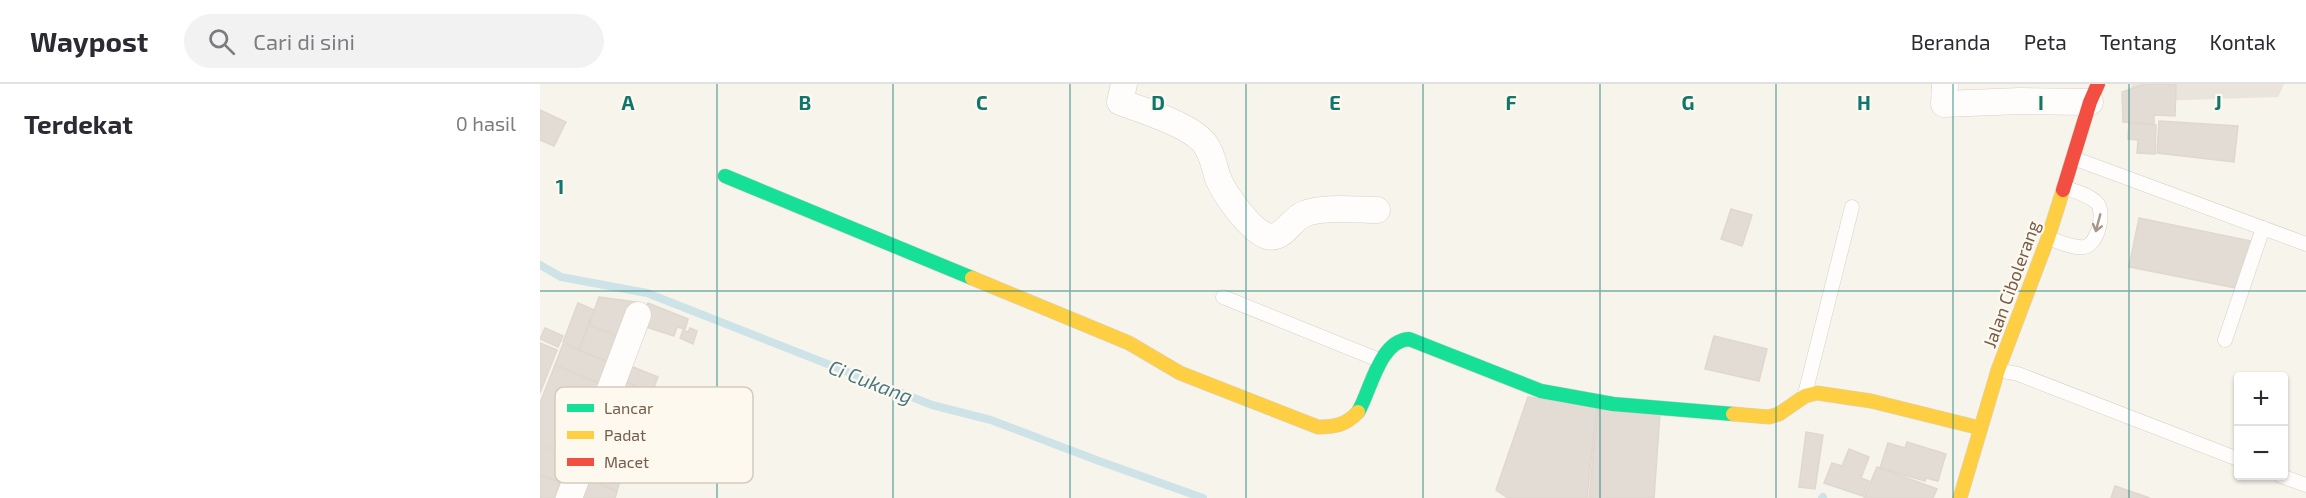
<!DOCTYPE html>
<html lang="id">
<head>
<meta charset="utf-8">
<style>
  body { margin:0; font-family:"Exo 2",sans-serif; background:#f2f2f3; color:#2b2b33 }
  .controls { position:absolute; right:18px; bottom:18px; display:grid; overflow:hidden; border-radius:6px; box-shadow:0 2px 4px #0004 }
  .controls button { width:54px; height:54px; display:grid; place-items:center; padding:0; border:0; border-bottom:2px solid #e1e1e2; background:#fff; color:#2b2b33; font:30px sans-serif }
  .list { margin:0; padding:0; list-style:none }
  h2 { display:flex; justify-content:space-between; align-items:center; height:78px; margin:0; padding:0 24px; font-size:26px }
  h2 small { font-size:20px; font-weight:400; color:#7c7c81 }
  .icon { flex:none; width:33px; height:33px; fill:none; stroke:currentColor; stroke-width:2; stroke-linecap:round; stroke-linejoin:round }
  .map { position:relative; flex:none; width:1766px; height:414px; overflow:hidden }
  header { display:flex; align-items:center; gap:36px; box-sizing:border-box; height:84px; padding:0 30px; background:#fff; border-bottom:2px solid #e1e1e2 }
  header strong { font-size:28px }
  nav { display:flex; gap:33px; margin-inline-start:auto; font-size:21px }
  .search { width:420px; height:54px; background:#f2f2f3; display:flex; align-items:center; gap:15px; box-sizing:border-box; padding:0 21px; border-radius:33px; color:#7c7c81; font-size:22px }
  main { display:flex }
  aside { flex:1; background:#fff }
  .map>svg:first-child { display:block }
</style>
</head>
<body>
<header>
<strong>Waypost</strong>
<div class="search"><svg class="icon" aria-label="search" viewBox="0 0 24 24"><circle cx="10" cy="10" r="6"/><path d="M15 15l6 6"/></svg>Cari di sini</div>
<nav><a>Beranda</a><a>Peta</a><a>Tentang</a><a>Kontak</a></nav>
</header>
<main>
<aside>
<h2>Terdekat<small>0 hasil</small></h2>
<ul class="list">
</ul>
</aside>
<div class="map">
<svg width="1766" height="414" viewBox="0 0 1766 414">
  <rect width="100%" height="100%" fill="#f7f4ec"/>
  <polygon fill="#eae4dd" points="1592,0 1744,0 1738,13 1584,18"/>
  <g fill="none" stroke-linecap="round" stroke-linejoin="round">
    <g stroke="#cee3e7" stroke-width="8">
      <polyline points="0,181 21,193 107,209 392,321 451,336 559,377 663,414"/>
      <polyline points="1282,414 1283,413"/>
    </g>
  </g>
  <g fill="#e3dcd4" stroke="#e0d7ce" stroke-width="1.5">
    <polygon points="1605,0 1636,0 1635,32 1614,31 1614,40 1583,38 1582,8"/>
    <polygon points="0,26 26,38 14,62 0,56"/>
    <polygon points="1619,37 1698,42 1694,78 1617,69"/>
    <polygon points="1589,39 1616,41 1615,70 1597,69 1598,56 1588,55"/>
    <polygon points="1191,125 1212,131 1202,162 1181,155"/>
    <polygon points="1599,134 1711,157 1701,205 1589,183"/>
    <polygon points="59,213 97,218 83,254 49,241"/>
    <polygon points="38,219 54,226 39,265 23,258"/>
    <polygon points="108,219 148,235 145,245 137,243 134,252 100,241"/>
    <polygon points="49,241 83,254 74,280 39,266"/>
    <polygon points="5,244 23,252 18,263 0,255"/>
    <polygon points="150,244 157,247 153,260 140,254 143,246 148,248"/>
    <polygon points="1174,252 1227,265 1219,297 1165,285"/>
    <polygon points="0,259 17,266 0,309"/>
    <polygon points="23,260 78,282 70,304 15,281"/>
    <polygon points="83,279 118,293 112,308 78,295"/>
    <polygon points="15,281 70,304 62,326 50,321 30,372 0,359 0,319"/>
    <polygon points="78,295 105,306 99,322 72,310"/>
    <polygon points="988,313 1057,322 1047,414 968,414 956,406"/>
    <polygon points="1058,323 1120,329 1114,414 1049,414"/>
    <polygon points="66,337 80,343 78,347 94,354 77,407 46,393"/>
    <polygon points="1266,348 1283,351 1275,405 1259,403"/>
    <polygon points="1367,358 1406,370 1398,397 1386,394 1385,397 1340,384 1348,359 1365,364"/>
    <polygon points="0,361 39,377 29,402 0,390"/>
    <polygon points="1309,365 1329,373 1321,394 1329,397 1323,412 1284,399 1292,379 1302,382"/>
    <polygon points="1337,383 1397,405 1393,414 1324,414"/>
    <polygon points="0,391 20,399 14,414 0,414"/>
    <polygon points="43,393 77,408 75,414 35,414"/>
    <polygon points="1575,402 1610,414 1571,414"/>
  </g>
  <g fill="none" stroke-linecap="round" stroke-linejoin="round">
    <g stroke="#d6d0c8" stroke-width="15">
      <g id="lane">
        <polyline points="1533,74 1766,160"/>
        <path d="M1508,154C1518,157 1534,165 1544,163C1557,162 1566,129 1557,119C1550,111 1534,107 1524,103"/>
        <polyline points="683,213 839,276"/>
        <polyline points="1685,256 1723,144"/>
        <polyline points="1458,286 1478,290 1698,375"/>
        <polyline points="1265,310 1312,123"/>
        <polyline points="1741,392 1766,401"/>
      </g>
    </g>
    <g stroke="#d6d0c8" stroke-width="27">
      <g id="street">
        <path d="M584,0L580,18C602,26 651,41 665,60C673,71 674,83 678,94C684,110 711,147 727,152C743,157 751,135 764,130C782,122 817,126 837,126"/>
        <polyline points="1405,0 1404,20 1480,17 1550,18"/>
        <polyline points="29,414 98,231"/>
      </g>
    </g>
    <g stroke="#d7d1ca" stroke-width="15">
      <g id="fast">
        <polyline points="185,92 432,194"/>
        <path d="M818,328C831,306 839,257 869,255L1001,307L1073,320L1193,330"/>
      </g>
    </g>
    <g stroke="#d7d1ca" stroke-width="15">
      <g id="slow">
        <path d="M432,194L589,259L640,289L778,343C795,343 806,341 818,328"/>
        <polyline points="1193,330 1229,333 1239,330 1265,312 1277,309 1331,317 1440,344"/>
        <polyline points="1420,414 1458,286 1508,154 1523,106"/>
      </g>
    </g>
    <g stroke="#d7d1ca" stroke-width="15">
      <polyline id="jam" points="1523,106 1550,18 1558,0"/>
    </g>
    <use href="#lane" stroke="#fefdfc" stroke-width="14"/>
    <use href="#street" stroke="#fefdfc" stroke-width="26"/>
    <use href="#fast" stroke="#16e098" stroke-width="14"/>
    <use href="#slow" stroke="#ffcf43" stroke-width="14"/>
    <use href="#jam" stroke="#f24e42" stroke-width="14"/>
  </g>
  <defs><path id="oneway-shaft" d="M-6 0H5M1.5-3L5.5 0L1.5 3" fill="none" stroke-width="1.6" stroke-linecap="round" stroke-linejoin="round" transform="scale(1.5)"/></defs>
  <use stroke="#a5958a" href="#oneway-shaft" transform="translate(1558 139) rotate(105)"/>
  <path fill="none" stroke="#0f766e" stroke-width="1.5" stroke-opacity="0.55" d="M177,0V414M353,0V414M530,0V414M706,0V414M883,0V414M1060,0V414M1236,0V414M1413,0V414M1589,0V414M0,207H1766"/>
  <g text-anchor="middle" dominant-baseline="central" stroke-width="4.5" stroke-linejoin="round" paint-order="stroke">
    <g font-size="18" fill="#755d4c" stroke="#fef9ee">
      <text transform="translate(1471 200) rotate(-70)">Jalan Cibolerang</text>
    </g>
    <g font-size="20" font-style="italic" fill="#477887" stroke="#fef9ee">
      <text transform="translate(331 297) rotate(21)">Ci Cukang</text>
    </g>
  </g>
  <rect x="15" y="303" width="198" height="96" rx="9" fill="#fef9ee" stroke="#d5cabd" stroke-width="1.5"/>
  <rect x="27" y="320" width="27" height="8" fill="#16e098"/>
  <rect x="27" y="347" width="27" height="8" fill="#ffcf43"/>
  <rect x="27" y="374" width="27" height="8" fill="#f24e42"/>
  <g font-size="16" fill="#755d4c">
    <text x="64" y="330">Lancar</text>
    <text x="64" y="357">Padat</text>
    <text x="64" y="384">Macet</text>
  </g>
  <g font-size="20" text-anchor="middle" font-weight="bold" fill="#0f766e" stroke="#fef9ee" stroke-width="4.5" stroke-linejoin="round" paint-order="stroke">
    <text x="88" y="26">A</text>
    <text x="265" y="26">B</text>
    <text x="442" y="26">C</text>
    <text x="618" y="26">D</text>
    <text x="795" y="26">E</text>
    <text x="971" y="26">F</text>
    <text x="1148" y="26">G</text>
    <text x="1324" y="26">H</text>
    <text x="1501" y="26">I</text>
    <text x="1678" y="26">J</text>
    <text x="20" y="110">1</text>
  </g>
</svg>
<div class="controls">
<button>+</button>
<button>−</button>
</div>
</div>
</main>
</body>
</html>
